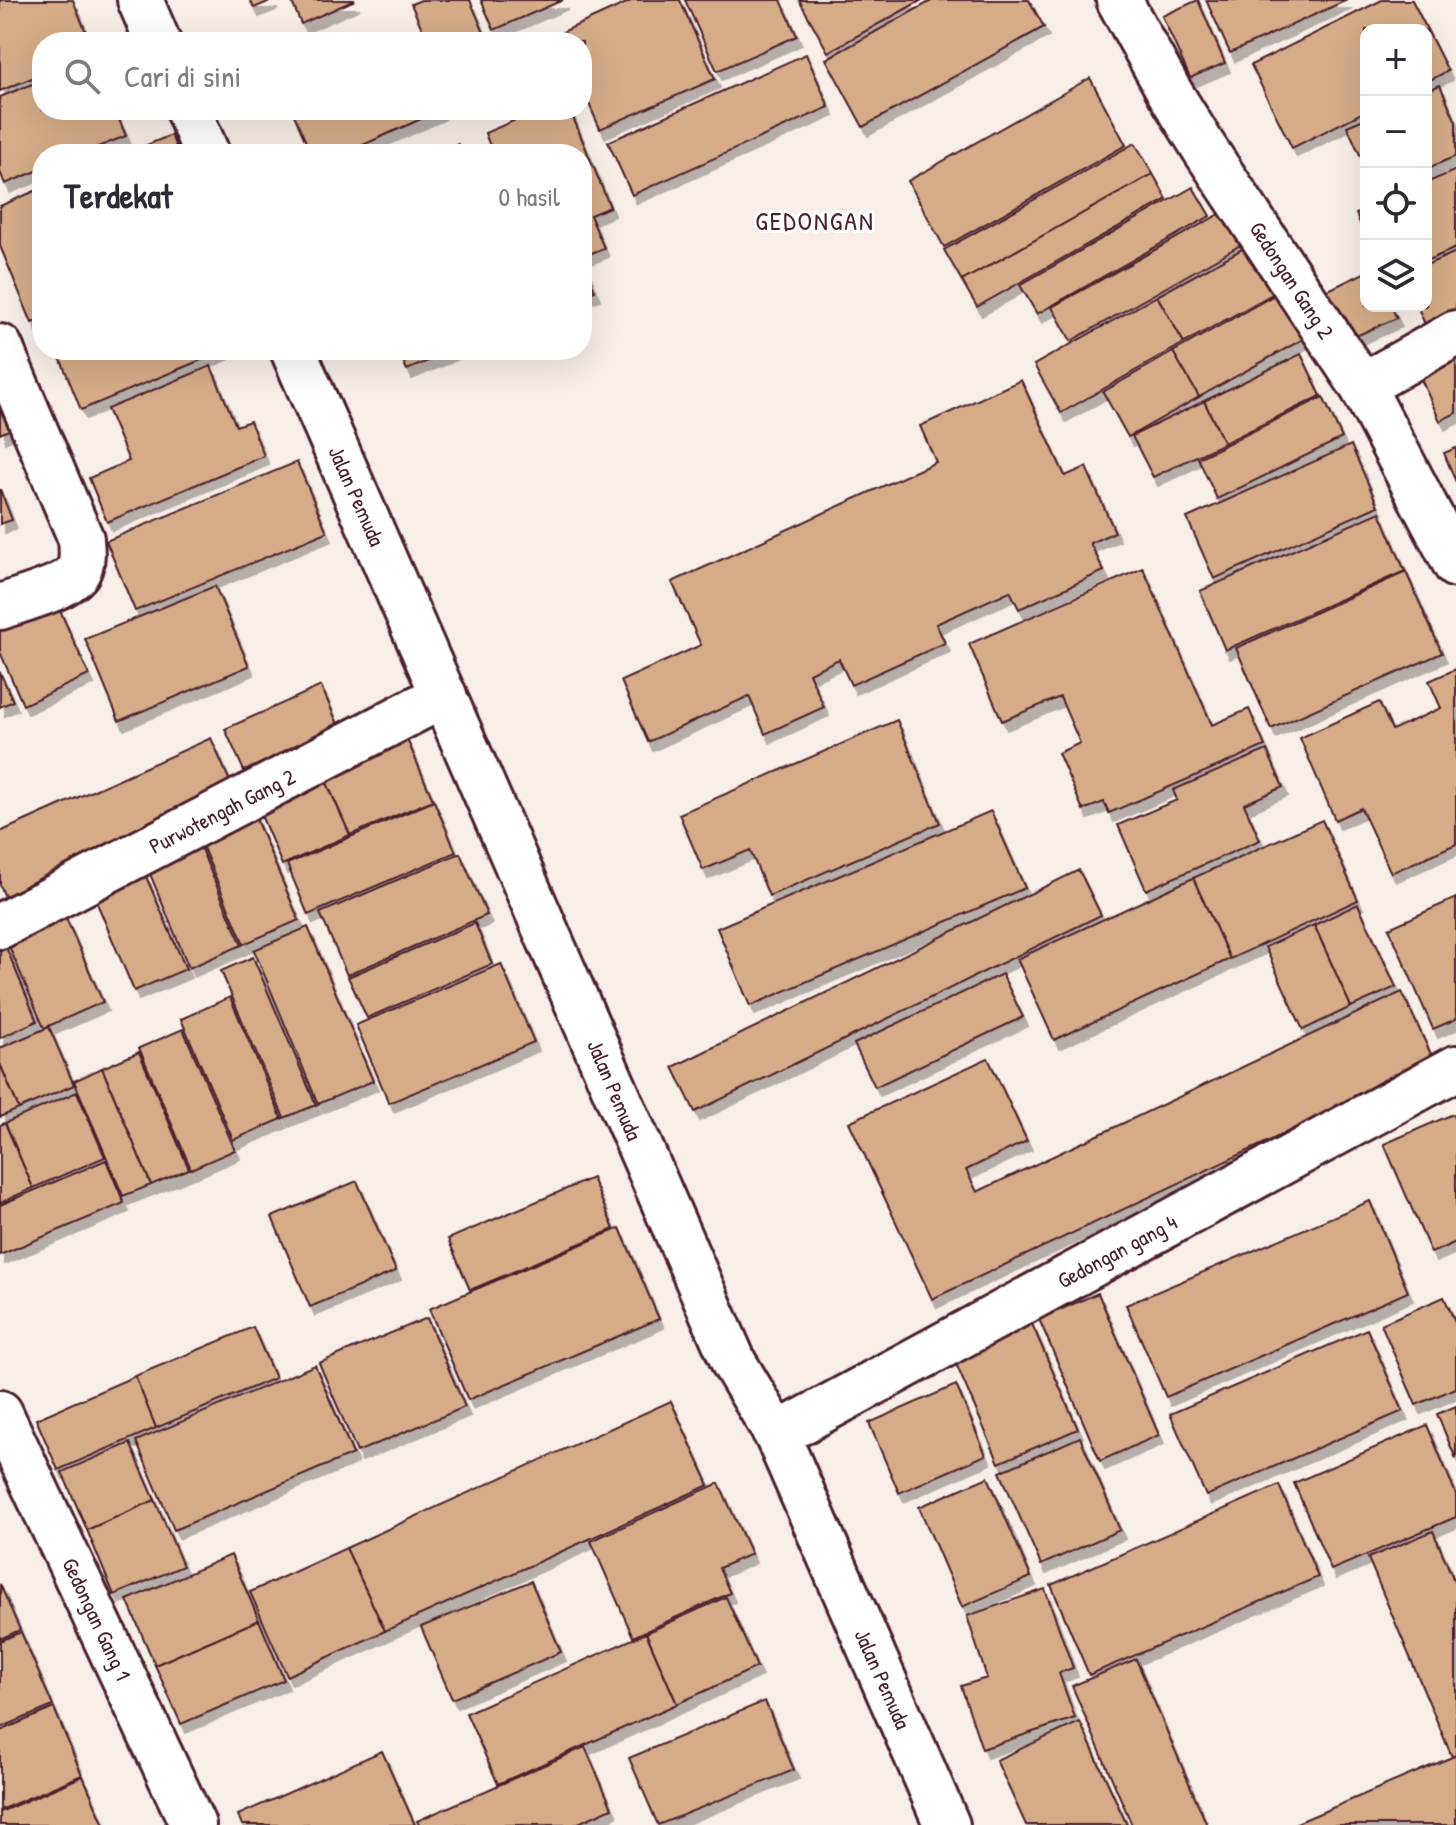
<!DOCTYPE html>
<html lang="id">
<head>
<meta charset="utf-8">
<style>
  body { margin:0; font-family:"Patrick Hand",sans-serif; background:#f7f7f7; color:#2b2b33 }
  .controls { position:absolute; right:24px; top:24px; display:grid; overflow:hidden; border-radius:16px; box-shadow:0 8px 32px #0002 }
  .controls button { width:72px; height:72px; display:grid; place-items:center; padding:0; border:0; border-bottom:2px solid #e1e1e2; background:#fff; color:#2b2b33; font:40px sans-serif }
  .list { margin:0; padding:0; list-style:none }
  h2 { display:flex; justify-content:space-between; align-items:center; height:104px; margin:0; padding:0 32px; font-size:34px }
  h2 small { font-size:26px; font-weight:400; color:#7c7c81 }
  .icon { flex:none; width:44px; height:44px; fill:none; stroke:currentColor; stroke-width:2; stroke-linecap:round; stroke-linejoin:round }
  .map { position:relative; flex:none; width:1456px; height:1825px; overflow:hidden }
  .search { position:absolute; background:#fff; box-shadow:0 8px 32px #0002; left:32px; top:32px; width:560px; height:88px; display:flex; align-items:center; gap:20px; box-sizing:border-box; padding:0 28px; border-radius:32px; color:#7c7c81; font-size:30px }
  .panel { position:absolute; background:#fff; box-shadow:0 8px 32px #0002; left:32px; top:144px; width:560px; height:216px; border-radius:32px }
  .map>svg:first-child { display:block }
</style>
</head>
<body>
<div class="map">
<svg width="1456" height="1825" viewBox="0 0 1456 1825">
  <defs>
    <filter id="shadow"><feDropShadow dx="5" dy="9" stdDeviation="0" flood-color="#0004"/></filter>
  </defs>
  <rect width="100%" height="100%" fill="#f7eee7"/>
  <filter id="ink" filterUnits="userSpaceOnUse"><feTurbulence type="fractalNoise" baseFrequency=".0125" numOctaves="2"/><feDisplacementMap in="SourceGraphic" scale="16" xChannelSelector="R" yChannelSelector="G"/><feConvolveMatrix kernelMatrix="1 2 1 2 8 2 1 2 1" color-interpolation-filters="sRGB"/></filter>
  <g filter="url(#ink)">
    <g fill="#d6ac88" stroke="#4a1f2b" stroke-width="2" filter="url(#shadow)">
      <polygon points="0,0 73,0 90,42 42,42 42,74 0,91"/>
      <polygon points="250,0 273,0 254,8"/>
      <polygon points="291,0 355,0 301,24"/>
      <polygon points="421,0 470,0 488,42 428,42 411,4"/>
      <polygon points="481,0 563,0 494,30"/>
      <polygon points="633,0 680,0 715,79 600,129 582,88 582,42 562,42 558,34"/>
      <polygon points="685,0 781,0 797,36 717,71"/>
      <polygon points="799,0 922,0 828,52"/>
      <polygon points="933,0 1029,0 1044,27 863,127 826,59"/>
      <polygon points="1198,0 1225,63 1190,78 1162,16"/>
      <polygon points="1206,0 1347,0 1230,53"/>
      <polygon points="1382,0 1412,0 1448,71 1426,82 1426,30 1366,30 1366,111 1292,148 1251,65"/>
      <polygon points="806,54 829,107 632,195 608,142"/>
      <polygon points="1090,78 1126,145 944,247 908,181"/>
      <polygon points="42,80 42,110 115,110 126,136 80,154 42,154 42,169 5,184 0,172 0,97"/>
      <polygon points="1440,85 1456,122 1456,156 1426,169 1426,91"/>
      <polygon points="292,110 441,110 343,154 311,154"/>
      <polygon points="539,110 570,110 610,207 590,215 604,248 582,257 582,154 493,154 485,133"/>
      <polygon points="1366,118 1366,168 1347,126"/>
      <polygon points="171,135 179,154 125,154"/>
      <polygon points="1135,143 1153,174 962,281 944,250"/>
      <polygon points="458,144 462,154 435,154"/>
      <polygon points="1456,170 1456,248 1426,261 1426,183"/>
      <polygon points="1153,174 1167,199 977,307 962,281"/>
      <polygon points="1193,187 1210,216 1037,314 1020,285"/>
      <polygon points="42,188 42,319 32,323 0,246 0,206"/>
      <polygon points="1227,210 1246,242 1071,341 1052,307"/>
      <polygon points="1366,210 1366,237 1356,214"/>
      <polygon points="1253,243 1280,290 1184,343 1157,296"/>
      <polygon points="1456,252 1456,319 1428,331 1417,306 1426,306 1426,265"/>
      <polygon points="583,260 595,291 582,296 582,260"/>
      <polygon points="1366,272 1366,306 1391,306 1397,318 1349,339 1326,291"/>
      <polygon points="1278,293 1303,339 1199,397 1173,352"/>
      <polygon points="1157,296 1184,343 1061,413 1034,365"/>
      <polygon points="1456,344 1456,413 1440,421 1414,364"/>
      <polygon points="57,350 225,350 81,410"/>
      <polygon points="398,350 454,350 407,370"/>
      <polygon points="1173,352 1199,397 1128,437 1103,392"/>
      <polygon points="1301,354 1321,396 1224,443 1204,401"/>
      <polygon points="211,366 236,426 250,421 264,456 107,522 89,478 129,461 107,409"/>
      <polygon points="1021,380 1065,476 1086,467 1115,532 1090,543 1104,571 1019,609 1010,591 936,624 945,643 851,685 839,659 809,673 824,707 765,734 749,696 648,742 621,681 701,645 672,582 936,462 920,426"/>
      <polygon points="1323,397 1342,438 1217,499 1198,458"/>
      <polygon points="0,400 11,429 0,434"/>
      <polygon points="1204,401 1224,443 1153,477 1132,436"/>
      <polygon points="1351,445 1378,506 1214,579 1187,518"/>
      <polygon points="1456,448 1456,482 1444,453"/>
      <polygon points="297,462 327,532 135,611 106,541"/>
      <polygon points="0,489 12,520 0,524"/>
      <polygon points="1380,512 1405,571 1225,650 1200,591"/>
      <polygon points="1143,568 1212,725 1249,709 1265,746 1109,813 1104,802 1083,810 1058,753 1080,743 1060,697 1002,721 969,644"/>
      <polygon points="1406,572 1442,653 1271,729 1236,648"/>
      <polygon points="215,586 249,666 119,721 85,639"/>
      <polygon points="57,604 89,675 23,705 0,652 0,628"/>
      <polygon points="1456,669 1456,844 1391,873 1361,808 1335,820 1300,738 1379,702 1392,730 1441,708 1429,681"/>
      <polygon points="0,672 13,701 0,707"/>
      <polygon points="321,686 340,729 244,771 225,729"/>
      <polygon points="897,720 940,823 769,896 750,850 703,870 679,814"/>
      <polygon points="406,737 433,800 350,835 322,772"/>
      <polygon points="211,738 238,800 7,902 0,885 0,832"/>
      <polygon points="1267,750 1283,787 1244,804 1260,840 1146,890 1118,825 1177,800 1173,790"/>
      <polygon points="322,772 350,835 282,865 255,801"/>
      <polygon points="434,801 456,852 308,915 287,864"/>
      <polygon points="252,810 299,920 244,944 197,834"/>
      <polygon points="991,811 1025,888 750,1006 717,928"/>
      <polygon points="1322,820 1358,900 1230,959 1193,878"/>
      <polygon points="195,835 242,945 189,968 143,857"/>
      <polygon points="460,853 487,915 347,975 320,913"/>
      <polygon points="1079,870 1101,915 695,1112 673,1067"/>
      <polygon points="145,874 186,969 134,991 94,896"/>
      <polygon points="1193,878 1230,959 1054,1040 1017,959"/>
      <polygon points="1456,898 1456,1019 1433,1029 1389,928"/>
      <polygon points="1358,904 1396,987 1351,1007 1314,925"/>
      <polygon points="61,907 103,1002 44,1028 8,944"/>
      <polygon points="475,923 492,964 367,1018 348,977"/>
      <polygon points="1314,925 1351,1007 1303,1030 1265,947"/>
      <polygon points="308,927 373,1081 318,1104 254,950"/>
      <polygon points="6,947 37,1021 0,1038 0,950"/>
      <polygon points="253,957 316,1105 284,1118 221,971"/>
      <polygon points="501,964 534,1042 389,1103 356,1025"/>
      <polygon points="1002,974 1023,1017 875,1087 854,1044"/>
      <polygon points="1402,992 1435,1063 932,1299 849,1122 988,1058 1027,1141 966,1170 977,1192"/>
      <polygon points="230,997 282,1119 233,1140 181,1019"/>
      <polygon points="49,1027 74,1085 19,1109 0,1064 0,1048"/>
      <polygon points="183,1029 235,1150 191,1169 139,1048"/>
      <polygon points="139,1052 189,1169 151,1185 102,1068"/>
      <polygon points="0,1064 19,1109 0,1117"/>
      <polygon points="102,1068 151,1185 123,1196 74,1081"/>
      <polygon points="77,1092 105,1157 33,1188 5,1123"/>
      <polygon points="1453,1114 1456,1120 1456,1242 1431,1253 1384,1144"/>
      <polygon points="5,1123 33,1188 0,1203 0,1125"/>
      <polygon points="106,1160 124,1203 0,1255 0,1205"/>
      <polygon points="592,1178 614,1229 470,1290 448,1239"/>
      <polygon points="357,1181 396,1271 310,1307 272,1217"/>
      <polygon points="1370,1201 1408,1292 1166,1397 1126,1305"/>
      <polygon points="620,1228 659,1319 468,1400 429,1309"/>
      <polygon points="1098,1293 1159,1435 1100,1461 1039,1319"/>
      <polygon points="1444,1297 1456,1324 1456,1388 1416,1405 1381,1324"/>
      <polygon points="427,1318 465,1407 357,1452 319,1363"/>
      <polygon points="1032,1324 1078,1429 999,1463 953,1357"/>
      <polygon points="253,1327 275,1378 156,1428 135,1376"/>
      <polygon points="1367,1329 1403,1411 1206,1496 1170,1414"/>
      <polygon points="315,1365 353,1454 174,1530 136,1441"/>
      <polygon points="135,1376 156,1428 58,1470 36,1419"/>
      <polygon points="956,1385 986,1455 899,1493 869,1423"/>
      <polygon points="671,1401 709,1485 385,1631 346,1548"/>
      <polygon points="1456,1406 1456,1459 1437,1414"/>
      <polygon points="1427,1425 1456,1494 1456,1517 1331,1570 1294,1483"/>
      <polygon points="1080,1437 1120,1530 1041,1565 1000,1472"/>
      <polygon points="130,1443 155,1500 87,1530 62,1472"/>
      <polygon points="988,1477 1031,1577 962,1607 919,1507"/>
      <polygon points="719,1483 751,1554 719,1568 730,1593 633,1637 591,1541"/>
      <polygon points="1279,1485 1318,1577 1089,1675 1051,1585"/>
      <polygon points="155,1500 183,1566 114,1595 87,1530"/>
      <polygon points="1433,1531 1456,1585 1456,1755 1452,1757 1368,1558"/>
      <polygon points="346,1548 385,1631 287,1676 250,1592"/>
      <polygon points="231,1555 259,1620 155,1665 127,1600"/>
      <polygon points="531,1581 561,1652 452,1699 421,1627"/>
      <polygon points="0,1584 20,1630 0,1639"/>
      <polygon points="1045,1589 1073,1668 1059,1673 1075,1718 982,1749 961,1686 987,1678 967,1616"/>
      <polygon points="726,1597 757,1667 677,1704 646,1633"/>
      <polygon points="259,1620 284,1680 181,1724 155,1665"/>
      <polygon points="21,1632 53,1706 0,1728 0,1641"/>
      <polygon points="646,1633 677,1704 498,1784 466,1713"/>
      <polygon points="1136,1659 1207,1825 1132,1825 1072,1686"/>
      <polygon points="765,1701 794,1770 658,1825 629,1758"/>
      <polygon points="54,1708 82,1775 0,1810 0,1731"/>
      <polygon points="1080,1722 1127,1825 1026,1825 996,1760"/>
      <polygon points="585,1747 612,1808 574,1825 419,1825 417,1821"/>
      <polygon points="382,1751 415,1825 242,1825 238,1815"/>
      <polygon points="1456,1755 1456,1825 1292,1825 1452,1757"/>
      <polygon points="83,1776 104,1825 0,1825 0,1812"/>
    </g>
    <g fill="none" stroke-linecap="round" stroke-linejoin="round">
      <g stroke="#4a1f2b" stroke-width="50">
        <g id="minor">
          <polyline points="140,0 158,42"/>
          <polyline points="1119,0 1169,91 1204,148 1362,386 1456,565"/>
          <polyline points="188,110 207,154"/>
          <path d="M0,347L81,539C82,550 83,562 78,571C68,588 19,600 0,607"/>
          <polyline points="293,350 734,1363 777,1435 947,1825"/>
          <polyline points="1362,386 1456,333"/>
          <polyline points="0,926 444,695"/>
          <polyline points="0,1413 193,1825"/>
          <polyline points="777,1435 1456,1068"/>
        </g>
      </g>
      <use href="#minor" stroke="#fff" stroke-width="44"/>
    </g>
  </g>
  <g text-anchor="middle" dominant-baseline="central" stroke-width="6" stroke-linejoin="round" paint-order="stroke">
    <g font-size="22" fill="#4a1f2b" stroke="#fff">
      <text transform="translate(1292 280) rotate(57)">Gedongan Gang 2</text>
      <text transform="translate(357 496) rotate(66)">Jalan Pemuda</text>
      <text transform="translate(222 811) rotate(-27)">Purwotengah Gang 2</text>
      <text transform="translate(615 1090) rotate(67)">Jalan Pemuda</text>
      <text transform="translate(1117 1251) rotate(-28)">Gedongan gang 4</text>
      <text transform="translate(97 1619) rotate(65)">Gedongan Gang 1</text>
      <text transform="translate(883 1679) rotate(66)">Jalan Pemuda</text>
    </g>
    <g font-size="26" letter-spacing="2" fill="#4a1f2b" stroke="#fff">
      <text x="815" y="220">GEDONGAN</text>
    </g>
  </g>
</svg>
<div class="controls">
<button>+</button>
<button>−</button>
<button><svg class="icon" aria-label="locate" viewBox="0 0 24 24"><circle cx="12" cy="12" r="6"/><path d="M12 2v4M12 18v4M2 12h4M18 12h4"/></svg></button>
<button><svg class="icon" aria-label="layers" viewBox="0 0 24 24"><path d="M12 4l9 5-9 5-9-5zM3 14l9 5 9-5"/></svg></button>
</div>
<div class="search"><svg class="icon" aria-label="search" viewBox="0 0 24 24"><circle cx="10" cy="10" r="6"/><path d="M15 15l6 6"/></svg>Cari di sini</div>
<section class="panel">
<h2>Terdekat<small>0 hasil</small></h2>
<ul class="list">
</ul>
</section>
</div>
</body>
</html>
